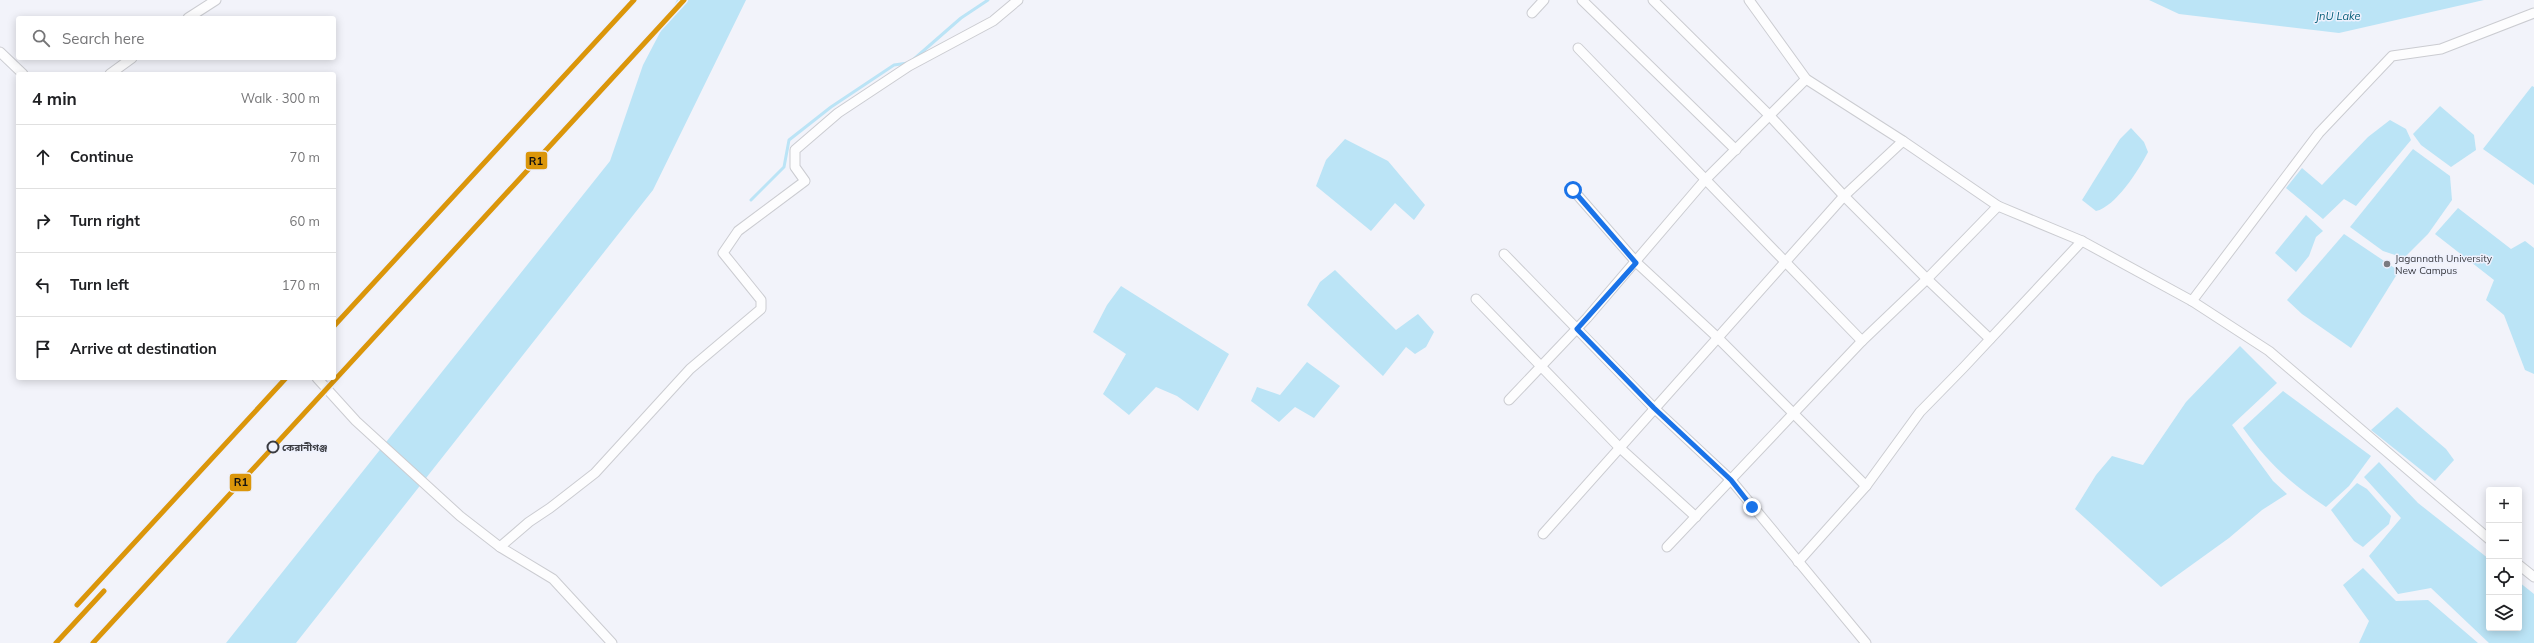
<!DOCTYPE html>
<html lang="en">
<head>
<meta charset="utf-8">
<style>
  body { margin:0; font-family:Mulish,"Noto Sans Bengali",sans-serif; background:#f2f2f2; color:#202124 }
  .controls { position:absolute; right:12px; bottom:12px; display:grid; overflow:hidden; border-radius:4px; box-shadow:0 2px 10px #0003 }
  .controls button { width:36px; height:36px; display:grid; place-items:center; padding:0; border:0; border-bottom:1px solid #e0e0e0; background:#fff; color:#202124; font:20px sans-serif }
  .stop { position:absolute; width:12px; height:12px; margin:-9px; border:3px solid #1a73e8; border-radius:50%; background:#fff }
  .stop.end { background:#1a73e8; border-color:#fff; box-shadow:0 1px 4px #0008 }
  .list { margin:0; padding:0; list-style:none }
  h2 { display:flex; justify-content:space-between; align-items:center; height:52px; margin:0; padding:0 16px; font-size:17px }
  h2 small { font-size:13px; font-weight:400; color:#757577 }
  .list li { display:grid; grid-template-columns:26px 1fr auto; gap:12px; align-items:center; box-sizing:border-box; height:64px; padding:0 16px; border-top:1px solid #e0e0e0 }
  .list b { display:block; font-size:15px; white-space:nowrap }
  .list em { font-size:13px; font-style:normal; color:#757577 }
  .icon { flex:none; width:22px; height:22px; fill:none; stroke:currentColor; stroke-width:2; stroke-linecap:round; stroke-linejoin:round }
  .map { position:relative; flex:none; width:2534px; height:643px; overflow:hidden }
  .search { position:absolute; background:#fff; box-shadow:0 2px 10px #0003; left:16px; top:16px; width:320px; height:44px; display:flex; align-items:center; gap:10px; box-sizing:border-box; padding:0 14px; border-radius:4px; color:#757577; font-size:15px }
  .panel { position:absolute; background:#fff; box-shadow:0 2px 10px #0003; left:16px; top:72px; width:320px; height:308px; border-radius:4px }
  .map>svg:first-child { display:block }
</style>
</head>
<body>
<div class="map">
<svg width="2534" height="643" viewBox="0 0 2534 643">
  <rect width="100%" height="100%" fill="#f2f3fa"/>
  <g fill="#bbe4f6">
    <polygon points="677,0 746,0 653,190 296,643 226,643 610,161 643,65"/>
    <polygon points="2149,0 2484,0 2339,33 2179,14"/>
    <polygon points="2532,86 2534,87 2534,185 2483,149"/>
    <polygon points="2440,106 2474,135 2476,150 2451,167 2421,145 2413,134"/>
    <polygon points="2390,120 2406,129 2411,140 2356,206 2344,199 2323,219 2286,188 2302,168 2322,185 2368,137"/>
    <path d="M2131,128L2144,142L2148,152C2139,170 2115,207 2096,211L2082,200L2120,139Z"/>
    <polygon points="1345,139 1388,161 1425,205 1414,220 1395,203 1371,231 1316,186 1326,160"/>
    <polygon points="2413,149 2450,176 2452,200 2428,234 2404,258 2383,251 2350,227"/>
    <polygon points="2458,208 2511,249 2525,241 2534,248 2534,374 2525,370 2504,315 2486,300 2494,280 2435,234"/>
    <polygon points="2306,215 2323,231 2316,237 2309,256 2296,272 2275,253"/>
    <polygon points="2344,234 2399,271 2351,348 2302,314 2287,300"/>
    <polygon points="1335,270 1396,330 1418,314 1434,332 1426,347 1415,354 1406,347 1383,376 1307,305 1320,282"/>
    <polygon points="1121,286 1229,354 1198,411 1177,396 1156,387 1129,415 1103,394 1126,354 1093,332 1107,305"/>
    <polygon points="2240,346 2277,383 2232,425 2273,481 2287,494 2262,510 2229,538 2161,587 2075,509 2096,475 2112,456 2143,465 2186,402"/>
    <polygon points="1307,362 1340,386 1314,418 1295,407 1279,422 1251,401 1257,387 1280,395"/>
    <path d="M2283,391L2371,456L2349,486L2326,507C2289,482 2269,464 2243,428Z"/>
    <polygon points="2397,407 2446,449 2454,460 2435,481 2371,430"/>
    <polygon points="2379,462 2418,503 2489,559 2489,628 2519,628 2519,582 2534,594 2534,643 2489,643 2431,588 2398,594 2369,556 2401,518 2364,477"/>
    <polygon points="2357,483 2367,489 2391,516 2389,524 2363,547 2354,541 2331,510"/>
    <polygon points="2363,568 2396,601 2428,600 2478,643 2359,643 2369,621 2343,585"/>
  </g>
  <g fill="none" stroke-linecap="round" stroke-linejoin="round">
    <g stroke="#bbe4f6" stroke-width="3">
      <polyline points="914,59 961,18 988,0"/>
      <polyline points="751,200 784,167 789,140 831,107 894,65 908,63"/>
    </g>
    <g stroke="#cbccd1" stroke-width="11">
      <g id="minor">
        <polyline points="1582,0 1736,150"/>
        <polyline points="1653,0 1770,116 1844,196 1927,279 1990,339"/>
        <polyline points="1749,0 1806,79 1903,141 1998,206 2082,241 2192,301 2269,351 2489,539"/>
        <polyline points="1532,13 1544,0"/>
        <polyline points="188,18 216,0"/>
        <polyline points="1578,48 1862,341"/>
        <polyline points="0,52 23,74"/>
        <polyline points="110,74 132,58"/>
        <polyline points="1573,190 1637,263 1717,337 1866,486 1798,562"/>
        <polyline points="1504,254 1654,408 1731,480 1866,643"/>
        <polyline points="1476,299 1619,447 1696,517"/>
        <polyline points="2192,301 2319,133 2392,56 2441,49 2534,13"/>
        <polyline points="317,378 356,421 460,516 500,547 553,579 612,643"/>
        <polyline points="1509,400 1587,318 1705,180 1806,79"/>
        <polyline points="1866,486 1920,412 1964,367 2082,241"/>
        <polyline points="1543,534 1844,196 1903,141"/>
        <polyline points="500,547 529,522 550,508 595,473 690,369 761,309 761,300 723,253 738,231 805,181 795,167 795,150 838,113 909,66 993,21 1018,0"/>
        <polyline points="1667,547 1862,341 1927,279 1998,206"/>
        <polyline points="2519,565 2534,577"/>
      </g>
    </g>
    <use href="#minor" stroke="#fdfdfe" stroke-width="9"/>
    <g stroke="#eef1fd" stroke-width="8">
      <g id="rail-1">
        <polyline points="334,326 634,0"/>
        <polyline points="77,605 286,378"/>
        <polyline points="56,643 104,591"/>
        <polyline points="93,643 684,0"/>
      </g>
    </g>
    <use href="#rail-1" stroke="#db960a" stroke-width="5"/>
  </g>
  <g fill="none" stroke-linecap="round" stroke-linejoin="round">
    <polyline stroke="#1a73e8" stroke-width="5" points="1573,190 1636,263 1577,329 1654,408 1731,480 1752,507"/>
  </g>
  <circle fill="#7a7b81" stroke="#eef1fd" stroke-width="1.5" cx="2387" cy="264" r="4"/>
  <circle fill="#eef1fd" stroke="#3a3b40" stroke-width="2" cx="273" cy="447" r="5.5"/>
  <g text-anchor="middle" dominant-baseline="central" stroke-width="3" stroke-linejoin="round" paint-order="stroke">
    <g font-size="10" fill="#3a3b40" stroke="#eef1fd" text-anchor="start">
      <text x="2395" y="258">Jagannath University<tspan x="2395" dy="12">New Campus</tspan></text>
    </g>
    <g font-size="10" font-weight="bold" fill="#3a3b40" stroke="#eef1fd" text-anchor="start">
      <text x="282" y="447">কেরানীগঞ্জ</text>
    </g>
    <g font-size="11" font-style="italic" fill="#035d78" stroke="#eef1fd">
      <text x="2338" y="16">JnU Lake</text>
    </g>
  </g>
  <g stroke="#eef1fd" stroke-width="1.5">
    <rect x="525" y="151" width="23" height="19" rx="4" fill="#db960a"/>
    <rect x="229" y="473" width="23" height="19" rx="4" fill="#db960a"/>
  </g>
  <g font-size="11" text-anchor="middle" font-weight="bold" fill="#111">
    <text x="536" y="165">R1</text>
    <text x="241" y="486">R1</text>
  </g>
</svg>
<div class="controls">
<button>+</button>
<button>−</button>
<button><svg class="icon" aria-label="locate" viewBox="0 0 24 24"><circle cx="12" cy="12" r="6"/><path d="M12 2v4M12 18v4M2 12h4M18 12h4"/></svg></button>
<button><svg class="icon" aria-label="layers" viewBox="0 0 24 24"><path d="M12 4l9 5-9 5-9-5zM3 14l9 5 9-5"/></svg></button>
</div>
<div class="stop" style="left:1573px;top:190px"></div>
<div class="stop end" style="left:1752px;top:507px"></div>
<div class="search"><svg class="icon" aria-label="search" viewBox="0 0 24 24"><circle cx="10" cy="10" r="6"/><path d="M15 15l6 6"/></svg>Search here</div>
<section class="panel">
<h2>4 min<small>Walk · 300 m</small></h2>
<ul class="list">
<li><svg class="icon" aria-label="ahead" viewBox="0 0 24 24"><path d="M12 20V5M6 11l6-6 6 6"/></svg><div><b>Continue</b></div><em>70 m</em></li>
<li><svg class="icon" aria-label="right" viewBox="0 0 24 24"><path d="M7 20v-9h11M14 6l5 5-5 5"/></svg><div><b>Turn right</b></div><em>60 m</em></li>
<li><svg class="icon" aria-label="left" viewBox="0 0 24 24"><path d="M17 20v-9H6M10 6l-5 5 5 5"/></svg><div><b>Turn left</b></div><em>170 m</em></li>
<li><svg class="icon" aria-label="arrive" viewBox="0 0 24 24"><path d="M6 21V4h12l-3 4 3 4H6"/></svg><div><b>Arrive at destination</b></div></li>
</ul>
</section>
</div>
</body>
</html>
